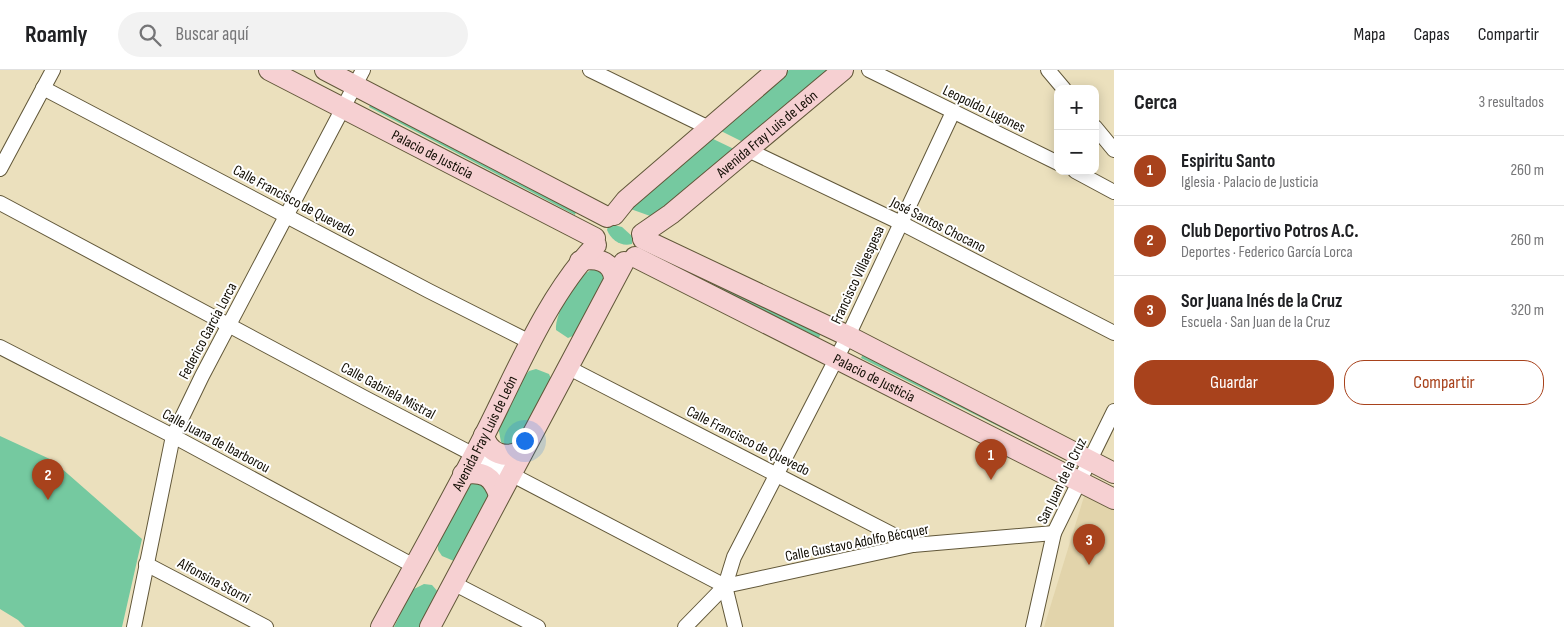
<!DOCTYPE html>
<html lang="es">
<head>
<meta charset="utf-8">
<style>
  body { margin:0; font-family:"Sofia Sans Condensed",sans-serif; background:#f2f2f2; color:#202124 }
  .controls { position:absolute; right:15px; top:15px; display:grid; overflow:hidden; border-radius:10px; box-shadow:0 2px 12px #0003 }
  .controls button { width:45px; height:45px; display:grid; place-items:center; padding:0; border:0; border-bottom:1px solid #e0e0e0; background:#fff; color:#202124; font:25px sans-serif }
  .you { position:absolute; left:524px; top:370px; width:18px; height:18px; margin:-12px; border:4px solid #fff; border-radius:50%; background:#1a73e8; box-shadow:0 0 0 8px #1a73e833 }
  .badge { display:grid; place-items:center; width:32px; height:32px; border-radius:50%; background:#a8421c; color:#fff; font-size:16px; font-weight:700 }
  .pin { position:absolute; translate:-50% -41px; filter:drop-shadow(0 1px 2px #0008) }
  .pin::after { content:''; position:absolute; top:26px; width:18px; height:15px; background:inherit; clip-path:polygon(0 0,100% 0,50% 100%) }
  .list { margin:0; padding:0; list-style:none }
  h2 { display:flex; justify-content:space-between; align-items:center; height:65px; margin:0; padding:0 20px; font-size:21px }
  h2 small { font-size:16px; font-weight:400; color:#757577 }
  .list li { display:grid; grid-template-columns:32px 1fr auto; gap:15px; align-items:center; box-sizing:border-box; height:70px; padding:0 20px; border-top:1px solid #e0e0e0 }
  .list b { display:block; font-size:19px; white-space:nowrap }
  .list p { margin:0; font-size:16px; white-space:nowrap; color:#757577 }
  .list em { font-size:16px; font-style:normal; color:#757577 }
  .actions { display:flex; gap:10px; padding:15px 20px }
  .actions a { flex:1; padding:11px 0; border:1px solid #a8421c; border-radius:20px; text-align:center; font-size:18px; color:#a8421c }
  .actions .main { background:#a8421c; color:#fff }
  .icon { flex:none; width:28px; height:28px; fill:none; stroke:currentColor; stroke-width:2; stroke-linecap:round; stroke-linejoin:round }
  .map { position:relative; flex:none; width:1114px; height:557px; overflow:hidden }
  header { display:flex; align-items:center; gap:30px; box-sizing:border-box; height:70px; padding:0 25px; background:#fff; border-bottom:1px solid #e0e0e0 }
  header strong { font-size:24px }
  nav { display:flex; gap:28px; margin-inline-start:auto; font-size:18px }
  .search { width:350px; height:45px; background:#f2f2f2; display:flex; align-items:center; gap:12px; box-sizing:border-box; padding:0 18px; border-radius:28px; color:#757577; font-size:19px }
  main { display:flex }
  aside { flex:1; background:#fff }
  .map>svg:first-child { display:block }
</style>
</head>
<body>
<header>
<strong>Roamly</strong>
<div class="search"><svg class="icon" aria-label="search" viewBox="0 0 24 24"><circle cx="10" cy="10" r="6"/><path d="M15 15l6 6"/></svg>Buscar aquí</div>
<nav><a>Mapa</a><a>Capas</a><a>Compartir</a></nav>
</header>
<main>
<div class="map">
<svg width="1114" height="557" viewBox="0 0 1114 557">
  <rect width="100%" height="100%" fill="#ebe0bd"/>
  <polygon fill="#e2d4ab" points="1086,420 1114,434 1114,557 1044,557"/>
  <g fill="#75c9a0">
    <polygon points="789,0 831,0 743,72 717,59"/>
    <polygon points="373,30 577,138 575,145 369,37"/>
    <polygon points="709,67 736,80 653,147 625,137"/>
    <path d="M614,155L622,157L633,167L632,174C621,177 611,170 607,160L608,156Z"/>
    <polygon points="673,187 822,260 819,268 669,193"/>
    <path d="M595,198L602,201L605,208L575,265L568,268L556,260C554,243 578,203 595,198Z"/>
    <polygon points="864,282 1069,383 1066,390 861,288"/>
    <polygon points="536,299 549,304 552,311 523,370 508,376 501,372 498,356 524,307 529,301"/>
    <polygon points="0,366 52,390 142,469 122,557 25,557 18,550 0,539"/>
    <polygon points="473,410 493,418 454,491 442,486 438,480 438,473 468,413"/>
    <polygon points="424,514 432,515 439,523 426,557 394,557 412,520"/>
  </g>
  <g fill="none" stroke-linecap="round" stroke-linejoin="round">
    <g stroke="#615739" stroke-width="16">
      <g id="street">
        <polyline points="590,0 709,58"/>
        <polyline points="869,0 1058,93"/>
        <polyline points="1048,0 1064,19"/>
        <polyline points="43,18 429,221 530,272"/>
        <polyline points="1095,57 1114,80"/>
        <polyline points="746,79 901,153 1114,263"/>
        <polyline points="0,99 53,0"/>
        <polyline points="1075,101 1114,122"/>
        <polyline points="0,133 365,328 725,516 735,557"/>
        <polyline points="0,277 173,366 414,496"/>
        <polyline points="567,297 913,475"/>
        <polyline points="146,494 266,557"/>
        <polyline points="453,513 538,557"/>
        <polyline points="725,516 734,487 848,266 953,42"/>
        <polyline points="134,557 173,366 202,306 363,0"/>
        <polyline points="685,557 725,516 913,475 1054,463"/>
        <polyline points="1033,557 1054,463 1114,341"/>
      </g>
    </g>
    <g stroke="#615739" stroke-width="22">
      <g id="secondary">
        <path id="s1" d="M269,0L595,168"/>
        <polyline points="325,0 607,147"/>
        <polyline points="614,145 626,130 777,0"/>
        <path id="s2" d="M642,164L671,144L843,0"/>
        <polyline points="643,169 848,266 1114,403"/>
        <path id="s3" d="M635,187L1114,429"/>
        <path d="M580,191C594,187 612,190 614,208"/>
        <path d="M484,365C488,384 507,390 522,380"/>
        <path d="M463,404C484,401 492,406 499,425"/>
        <path id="s4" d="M381,557C416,493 452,429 485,364C516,303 548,224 596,175"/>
        <polyline points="430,557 624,192"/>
      </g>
    </g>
    <use href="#street" stroke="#fff" stroke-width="14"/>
    <use href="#secondary" stroke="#f6d0d2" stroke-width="20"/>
  </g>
  <g text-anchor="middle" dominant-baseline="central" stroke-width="4" stroke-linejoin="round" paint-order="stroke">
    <g font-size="15" fill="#110d03" stroke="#fff">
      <text transform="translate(984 39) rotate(26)">Leopoldo Lugones</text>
      <text stroke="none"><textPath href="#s2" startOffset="160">Avenida Fray Luis de León</textPath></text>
      <text stroke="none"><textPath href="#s1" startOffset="184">Palacio de Justicia</textPath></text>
      <text transform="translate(294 131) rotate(28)">Calle Francisco de Quevedo</text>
      <text transform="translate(938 155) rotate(27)">José Santos Chocano</text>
      <text transform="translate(858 205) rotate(-65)">Francisco Villaespesa</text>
      <text transform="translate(208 261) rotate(-62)">Federico García Lorca</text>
      <text stroke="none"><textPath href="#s3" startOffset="268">Palacio de Justicia</textPath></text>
      <text transform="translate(388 321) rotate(28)">Calle Gabriela Mistral</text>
      <text stroke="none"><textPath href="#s4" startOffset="220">Avenida Fray Luis de León</textPath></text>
      <text transform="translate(216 371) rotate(28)">Calle Juana de Ibarborou</text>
      <text transform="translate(748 371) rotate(27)">Calle Francisco de Quevedo</text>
      <text transform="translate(1062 411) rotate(-64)">San Juan de la Cruz</text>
      <text transform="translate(857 473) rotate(-11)">Calle Gustavo Adolfo Bécquer</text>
      <text transform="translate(214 511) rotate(28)">Alfonsina Storni</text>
    </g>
  </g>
</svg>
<div class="controls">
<button>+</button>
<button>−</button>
</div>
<div class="you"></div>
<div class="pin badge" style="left:991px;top:410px">1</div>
<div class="pin badge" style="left:48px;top:430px">2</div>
<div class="pin badge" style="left:1089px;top:495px">3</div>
</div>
<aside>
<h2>Cerca<small>3 resultados</small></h2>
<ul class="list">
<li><span class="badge">1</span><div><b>Espiritu Santo</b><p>Iglesia · Palacio de Justicia</p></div><em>260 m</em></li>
<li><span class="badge">2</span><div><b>Club Deportivo Potros A.C.</b><p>Deportes · Federico García Lorca</p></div><em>260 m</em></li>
<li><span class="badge">3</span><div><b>Sor Juana Inés de la Cruz</b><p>Escuela · San Juan de la Cruz</p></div><em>320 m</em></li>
</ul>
<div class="actions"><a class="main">Guardar</a><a>Compartir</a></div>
</aside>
</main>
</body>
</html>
